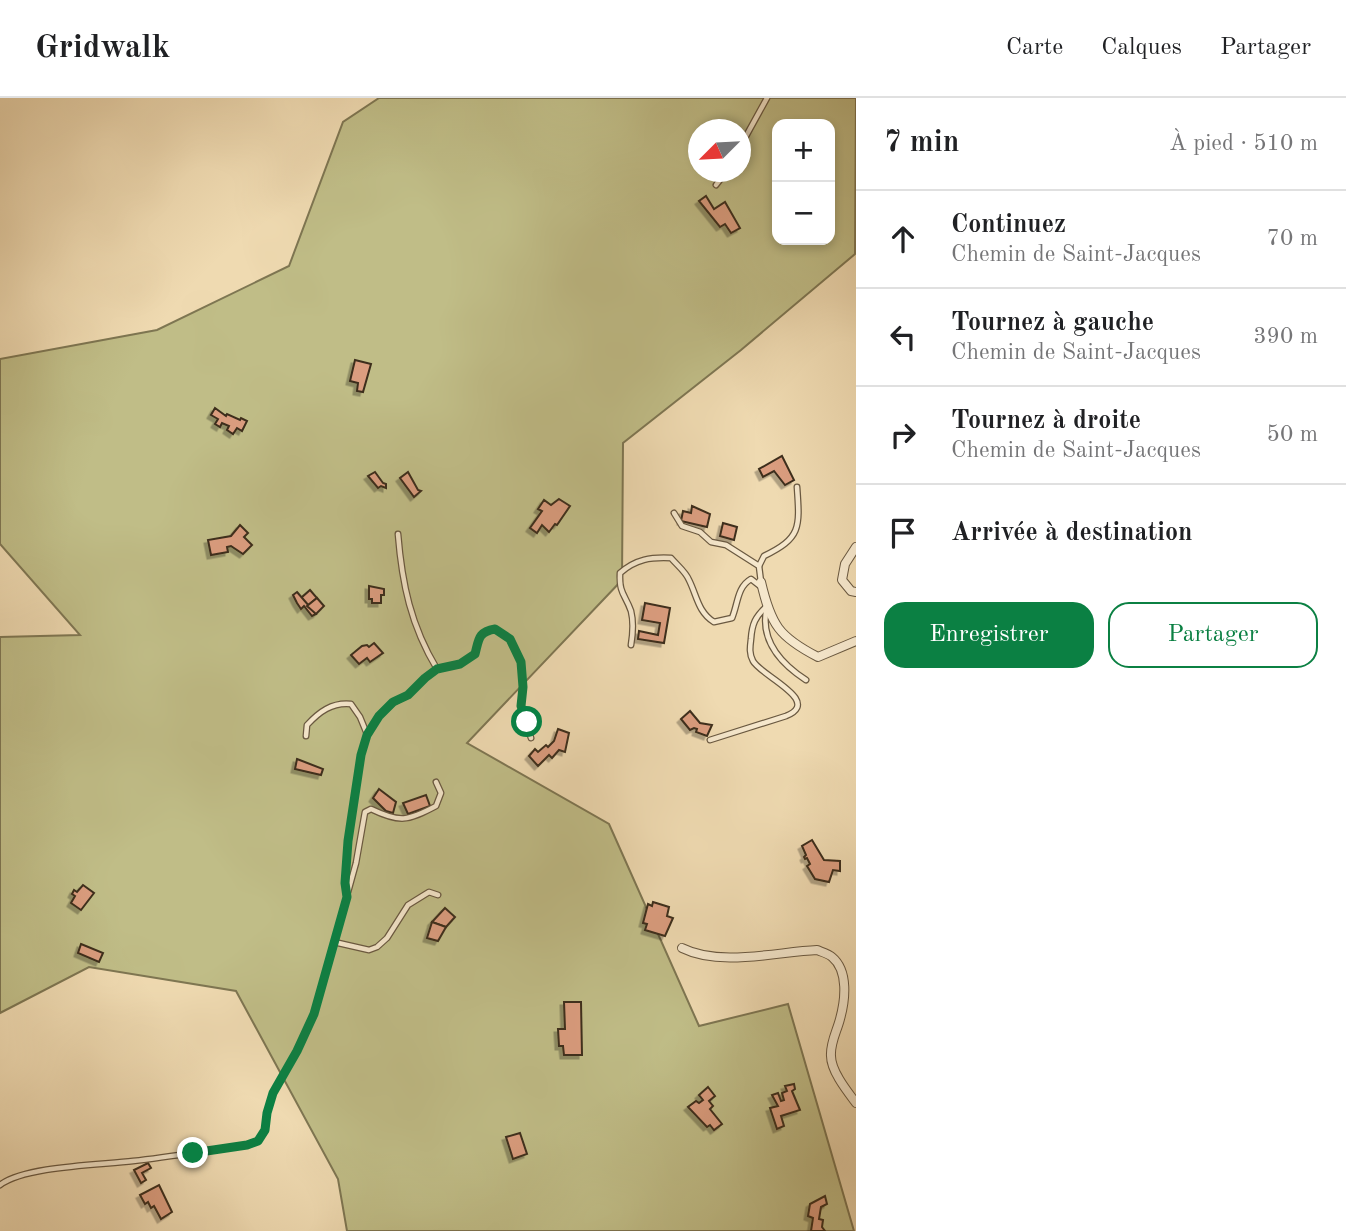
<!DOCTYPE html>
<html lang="fr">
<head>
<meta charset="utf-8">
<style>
  body { margin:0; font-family:"Old Standard TT",serif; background:#f2f2f2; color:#202124 }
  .controls { position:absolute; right:21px; top:21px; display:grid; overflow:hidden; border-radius:14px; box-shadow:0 4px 10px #0003 }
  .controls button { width:63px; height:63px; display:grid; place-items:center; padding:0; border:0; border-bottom:2px solid #e0e0e0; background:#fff; color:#202124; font:35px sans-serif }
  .compass { position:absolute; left:688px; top:21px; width:63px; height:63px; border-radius:50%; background:#fff; box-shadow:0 4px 10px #0003; rotate:246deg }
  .stop { position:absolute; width:21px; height:21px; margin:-16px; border:5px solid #0b8043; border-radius:50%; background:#fff }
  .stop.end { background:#0b8043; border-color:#fff; box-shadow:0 2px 7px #0008 }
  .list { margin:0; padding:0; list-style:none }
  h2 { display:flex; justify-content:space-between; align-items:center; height:91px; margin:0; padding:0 28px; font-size:30px }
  h2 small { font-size:23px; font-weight:400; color:#757577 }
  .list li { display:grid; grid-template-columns:46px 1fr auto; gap:21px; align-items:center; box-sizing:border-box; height:98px; padding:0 28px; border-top:2px solid #e0e0e0 }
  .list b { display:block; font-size:26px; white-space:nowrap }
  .list p { margin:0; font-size:23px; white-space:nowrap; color:#757577 }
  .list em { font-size:23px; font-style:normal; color:#757577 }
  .actions { display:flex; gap:14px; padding:21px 28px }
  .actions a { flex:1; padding:16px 0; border:2px solid #0b8043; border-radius:21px; text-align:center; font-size:24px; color:#0b8043 }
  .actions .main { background:#0b8043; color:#fff }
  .icon { flex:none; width:38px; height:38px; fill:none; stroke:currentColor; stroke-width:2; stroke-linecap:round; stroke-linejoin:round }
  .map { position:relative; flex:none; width:856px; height:1133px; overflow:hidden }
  header { display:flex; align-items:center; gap:42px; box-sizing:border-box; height:98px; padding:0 35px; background:#fff; border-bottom:2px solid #e0e0e0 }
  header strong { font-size:33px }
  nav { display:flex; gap:38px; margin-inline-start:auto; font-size:24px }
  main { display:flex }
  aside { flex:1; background:#fff }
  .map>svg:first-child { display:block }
</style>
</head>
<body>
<header>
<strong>Gridwalk</strong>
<nav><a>Carte</a><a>Calques</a><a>Partager</a></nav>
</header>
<main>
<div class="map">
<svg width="856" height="1133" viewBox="0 0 856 1133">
  <defs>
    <filter id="shadow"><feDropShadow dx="-3.5" dy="3.5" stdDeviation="0" flood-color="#0004"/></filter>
  </defs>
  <rect width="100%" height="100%" fill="#efdab1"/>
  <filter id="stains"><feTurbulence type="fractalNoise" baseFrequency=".00286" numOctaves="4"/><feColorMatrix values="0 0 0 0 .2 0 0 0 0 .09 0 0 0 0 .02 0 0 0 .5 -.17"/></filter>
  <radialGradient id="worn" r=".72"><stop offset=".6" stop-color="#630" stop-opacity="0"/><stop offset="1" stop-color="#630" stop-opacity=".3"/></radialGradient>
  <path fill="#c0bd87" stroke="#7e7652" stroke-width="2" fill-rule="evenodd" d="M379,0H856L855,156L741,252L623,345L622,482L467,645L609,726L699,928L788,906L854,1133H347L338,1081L236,893L89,869L0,915V539L80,537L0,446V261L157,232L289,168L343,24ZM777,26H830V142H777ZM698,32H740V74H698Z"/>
  <g fill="#db9d7f" stroke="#3d2e1c" stroke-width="2" filter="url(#shadow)">
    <polygon points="706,98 714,111 725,104 740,130 731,135 725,126 720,129 699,103"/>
    <polygon points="355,262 371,266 363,294 357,293 358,285 350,283"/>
    <polygon points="215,310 226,318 227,316 240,322 241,320 247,323 242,333 237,330 233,336 227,332 229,328 222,325 220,329 215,326 218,321 211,317"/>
    <polygon points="782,358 794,382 785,387 774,373 763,379 759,371"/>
    <polygon points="375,374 383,385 386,386 386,390 381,388 378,390 368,378"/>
    <polygon points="408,374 418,392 421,393 414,399 400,380"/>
    <polygon points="559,401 570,408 557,427 555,426 549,434 542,427 537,435 530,430 542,413 538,411 544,402 551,407"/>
    <polygon points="692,408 710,416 707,429 681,423 683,413 691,415"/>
    <polygon points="723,425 737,429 734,442 720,438"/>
    <polygon points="240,427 248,435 244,439 252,447 243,456 231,448 227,449 228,454 211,457 208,442 231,438"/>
    <polygon points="369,488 384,491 384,497 381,497 381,505 372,505 372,501 369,501"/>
    <polygon points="310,492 317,500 307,508 301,500"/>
    <polygon points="297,494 316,516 312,518 304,508 301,511 297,505 293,497"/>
    <polygon points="317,500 324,508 316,516 307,508"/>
    <polygon points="645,505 670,510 664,545 638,541 639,533 658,537 660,525 642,522"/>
    <polygon points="374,545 383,555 370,564 367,560 359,566 351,557 362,548 367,547 369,549"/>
    <polygon points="690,613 700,625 712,627 707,638 696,634 697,631 694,630 690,632 681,621"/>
    <polygon points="558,631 569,635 565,654 559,652 552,660 549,657 538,668 529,658 535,651 538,654 546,647 548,649 554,643"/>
    <polygon points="297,661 323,671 321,677 295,671"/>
    <polygon points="379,691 396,704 393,715 386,713 373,700"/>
    <polygon points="426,697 430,708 408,716 403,705"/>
    <polygon points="812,742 824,762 840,763 840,773 833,772 829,784 815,781 807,768 810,766 807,760 805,761 804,759 806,757 802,748"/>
    <polygon points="83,787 94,795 81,812 71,805 75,798 72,796 74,792 77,794"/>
    <polygon points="653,804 669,809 667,818 673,820 665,838 645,832 647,826 643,825 648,806 652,808"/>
    <polygon points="445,810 455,819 446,829 432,824"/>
    <polygon points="432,824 446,829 438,843 427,840"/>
    <polygon points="81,846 103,855 99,864 78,855"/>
    <polygon points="564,904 581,904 582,957 564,957 563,948 559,948 558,931 565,931"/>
    <polygon points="794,986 795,991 792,993 800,1012 781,1018 784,1028 777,1031 770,1010 778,1008 772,997 778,995 781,1003 784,1002 782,995 787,993 785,988"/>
    <polygon points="708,989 715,998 709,1003 713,1008 710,1011 722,1026 714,1032 710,1027 707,1029 688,1009 696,1003 699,1005 703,1002 699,997"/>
    <polygon points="520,1035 527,1056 513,1061 506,1039"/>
    <polygon points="148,1065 151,1070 142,1075 146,1082 141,1085 134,1072"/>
    <polygon points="159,1087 172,1114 161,1121 154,1108 151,1110 148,1104 145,1106 140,1097"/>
    <polygon points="825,1098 827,1106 821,1109 819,1121 823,1122 822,1129 825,1133 811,1133 813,1120 808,1118 810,1106"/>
  </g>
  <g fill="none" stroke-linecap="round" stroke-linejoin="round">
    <g stroke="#6a5941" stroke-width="7">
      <g id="lane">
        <polyline points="740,49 767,0"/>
        <polyline points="716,87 726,74"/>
        <polyline points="674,415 682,428 700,434 711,444 726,447 759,468 761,484"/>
        <path d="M398,436C402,486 411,528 437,571"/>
        <path d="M759,468L764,458C801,440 800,430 797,389"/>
        <path d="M767,509C759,542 780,565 806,582"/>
        <path d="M631,547C633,535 634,525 631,513C625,496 619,496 620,475C636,461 651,459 671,460C677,467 686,474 689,482C697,498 698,514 714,524L732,520C738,506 737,489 751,481L760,488"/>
        <path d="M306,638L307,627C319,614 332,604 351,606L360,619L367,636"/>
        <path d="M710,642L786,618C823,603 761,578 753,563C749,556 750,549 751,541C752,526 755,519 767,508"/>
        <path d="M348,794L356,765L365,714L371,711C400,725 408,723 436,708L441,695L436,684"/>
        <polyline points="334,844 369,852 377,849 387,840 408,807 429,794 438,797"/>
        <path d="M0,1087C25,1068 100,1067 133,1063C171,1059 209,1052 247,1047L258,1043L265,1033L267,1015L273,995L297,953L314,916L347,798L345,785L348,743L361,657L367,637L379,618L393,605L408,597L425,580L437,571L460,566L475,556C479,541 478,534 495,531L510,541L521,564L523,589L521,608L531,640"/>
      </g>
    </g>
    <g stroke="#6a5941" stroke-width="10">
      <g id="street">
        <polyline points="856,449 845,466 842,482 851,493 856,494"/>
        <path d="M761,484C771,527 779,539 818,559L856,543"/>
        <path d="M682,850C720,869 776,854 817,852C822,854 829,856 832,859C849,873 845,903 840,921C837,933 830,945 831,958C831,973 847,993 856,1005"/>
      </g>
    </g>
    <use href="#lane" stroke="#f5e7cc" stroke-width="4.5"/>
    <use href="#street" stroke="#f5e7cc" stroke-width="8"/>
  </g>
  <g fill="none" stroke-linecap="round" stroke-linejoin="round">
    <path stroke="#0b8043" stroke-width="9" d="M193,1055L247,1047L258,1043L265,1032L267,1015L273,995L297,953L314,916L347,799L345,785L348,743L361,657L367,637L379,618L393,604L408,597L425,580L437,571L460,566L475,556C479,541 478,534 495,531L510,541L521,564L523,589L521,608L527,624"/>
  </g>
  <rect width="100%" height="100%" filter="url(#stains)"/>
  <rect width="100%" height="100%" fill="url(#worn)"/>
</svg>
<div class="controls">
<button>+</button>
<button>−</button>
</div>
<svg class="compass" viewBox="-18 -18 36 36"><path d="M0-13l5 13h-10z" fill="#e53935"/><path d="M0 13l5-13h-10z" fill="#757577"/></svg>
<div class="stop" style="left:527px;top:624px"></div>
<div class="stop end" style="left:193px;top:1055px"></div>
</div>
<aside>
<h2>7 min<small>À pied · 510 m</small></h2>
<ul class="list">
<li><svg class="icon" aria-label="ahead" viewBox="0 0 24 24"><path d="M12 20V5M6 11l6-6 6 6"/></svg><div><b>Continuez</b><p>Chemin de Saint-Jacques</p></div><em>70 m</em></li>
<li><svg class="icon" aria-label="left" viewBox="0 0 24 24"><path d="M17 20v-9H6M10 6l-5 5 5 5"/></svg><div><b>Tournez à gauche</b><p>Chemin de Saint-Jacques</p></div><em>390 m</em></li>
<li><svg class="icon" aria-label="right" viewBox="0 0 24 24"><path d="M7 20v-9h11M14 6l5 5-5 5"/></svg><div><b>Tournez à droite</b><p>Chemin de Saint-Jacques</p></div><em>50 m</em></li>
<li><svg class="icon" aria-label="arrive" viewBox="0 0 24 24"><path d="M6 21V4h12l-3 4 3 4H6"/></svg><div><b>Arrivée à destination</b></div></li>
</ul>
<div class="actions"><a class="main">Enregistrer</a><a>Partager</a></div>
</aside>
</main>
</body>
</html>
